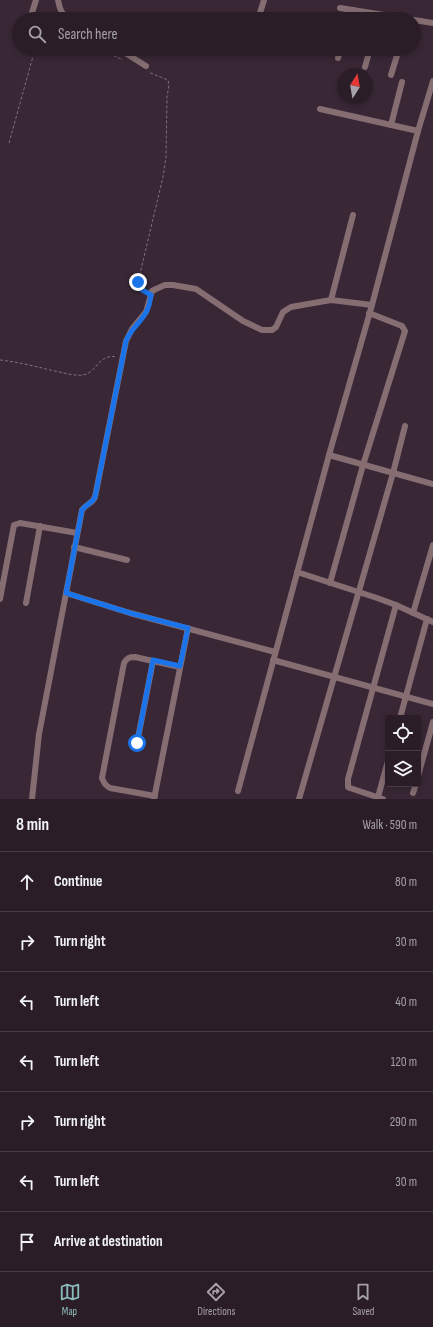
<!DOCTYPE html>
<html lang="en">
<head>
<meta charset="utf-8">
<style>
  body { margin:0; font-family:"Sofia Sans Condensed",sans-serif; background:#332630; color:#f1f3f6 }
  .controls { position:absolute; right:12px; bottom:12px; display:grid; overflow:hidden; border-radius:4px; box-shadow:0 2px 6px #0003 }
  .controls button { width:36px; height:36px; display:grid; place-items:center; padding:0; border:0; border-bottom:1px solid #473b45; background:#2b1d28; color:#f1f3f6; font:20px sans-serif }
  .compass { position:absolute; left:337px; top:68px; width:36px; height:36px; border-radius:50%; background:#2b1d28; box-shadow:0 2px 6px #0003; rotate:11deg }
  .stop { position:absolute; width:12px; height:12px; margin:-9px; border:3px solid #1a73e8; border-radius:50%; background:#fff }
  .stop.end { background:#1a73e8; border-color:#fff; box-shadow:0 1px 4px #0008 }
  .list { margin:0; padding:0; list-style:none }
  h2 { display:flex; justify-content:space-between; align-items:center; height:52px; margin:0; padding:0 16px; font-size:17px }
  h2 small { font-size:13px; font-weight:400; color:#a6a2a8 }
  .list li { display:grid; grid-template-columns:26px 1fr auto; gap:12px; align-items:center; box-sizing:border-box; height:60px; padding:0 16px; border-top:1px solid #473b45 }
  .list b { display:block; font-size:15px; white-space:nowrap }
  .list em { font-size:13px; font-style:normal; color:#a6a2a8 }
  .icon { flex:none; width:22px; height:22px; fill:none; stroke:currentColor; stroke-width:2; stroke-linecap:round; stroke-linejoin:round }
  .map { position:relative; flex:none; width:433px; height:799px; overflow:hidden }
  .search { position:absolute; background:#2b1d28; box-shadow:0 2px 6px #0003; left:12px; right:12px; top:12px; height:44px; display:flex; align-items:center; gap:10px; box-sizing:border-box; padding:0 14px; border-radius:22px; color:#a6a2a8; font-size:15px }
  .sheet { height:472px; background:#2b1d28 }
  nav { display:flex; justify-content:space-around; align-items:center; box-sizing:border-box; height:56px; border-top:1px solid #473b45; background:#2b1d28; font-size:11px; color:#a6a2a8 }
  nav a { display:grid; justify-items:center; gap:2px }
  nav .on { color:#8bbbb9 }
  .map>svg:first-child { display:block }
</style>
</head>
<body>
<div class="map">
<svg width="433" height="799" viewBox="0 0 433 799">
  <rect width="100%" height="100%" fill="#392736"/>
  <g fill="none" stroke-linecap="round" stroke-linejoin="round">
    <g stroke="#7f707d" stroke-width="1" stroke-dasharray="3 2" stroke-linecap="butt">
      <polyline points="100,49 123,60"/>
      <polyline points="9,143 35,49"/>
      <polyline points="145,292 139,288 138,282 163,177 166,157 167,97 169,85 168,80 148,72"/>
      <path d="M0,360C19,362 37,367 55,371C64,373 74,376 83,375C97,373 98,353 117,357"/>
    </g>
    <g stroke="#856d72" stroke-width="6">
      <path d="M58,0C60,11 62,16 73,19"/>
      <polyline points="340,8 409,19"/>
      <polyline points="260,13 264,0"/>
      <polyline points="30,19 36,0"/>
      <polyline points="350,19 353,10"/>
      <polyline points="414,20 433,23"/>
      <polyline points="119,49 146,66"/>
      <polyline points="338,58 341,49"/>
      <polyline points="365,67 370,49"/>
      <polyline points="391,75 399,49"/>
      <polyline points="320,109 418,131"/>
      <polyline points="391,125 402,82"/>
      <polyline points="331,300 353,215"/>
      <polyline points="329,455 433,484"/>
      <polyline points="74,547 127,560"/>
      <polyline points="297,572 377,598 396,605 433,622"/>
      <polyline points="330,583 363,465 405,331 402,326 369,313"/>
      <polyline points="66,593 130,613 275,652"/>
      <polyline points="0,599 14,525 20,523 77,533"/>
      <polyline points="26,603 40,526"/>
      <polyline points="413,613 433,545"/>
      <polyline points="273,660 433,704"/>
      <polyline points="400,718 427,619"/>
      <polyline points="137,743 153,661"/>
      <polyline points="418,776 433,722"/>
      <polyline points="238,791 329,455 372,305 418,131 433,81"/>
      <polyline points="413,793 416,784"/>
      <path d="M155,796L110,788C105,785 104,783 102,778L124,663C127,658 129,657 135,657L180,667"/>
      <polyline points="378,797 388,761"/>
      <path d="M32,799L39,734L82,510C86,504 92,504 95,497L126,341L132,329L146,312L152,291L156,289L165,285H173L196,289L243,321L262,330H272L276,327L283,312L291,307L331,300L372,305"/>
      <polyline points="154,799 188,628"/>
      <polyline points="299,799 393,473 405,426"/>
      <polyline points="383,799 350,788 348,787 348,779 396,605"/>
    </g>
  </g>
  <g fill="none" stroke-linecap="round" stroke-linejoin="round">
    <path stroke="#1a73e8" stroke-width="5" d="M137,743L153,660L180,666L188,628L130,613L66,593L82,510C86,504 92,504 95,497L126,341C131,328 144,320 148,308C150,304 150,299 151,295L139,288L138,282"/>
  </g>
</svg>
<div class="controls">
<button><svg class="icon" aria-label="locate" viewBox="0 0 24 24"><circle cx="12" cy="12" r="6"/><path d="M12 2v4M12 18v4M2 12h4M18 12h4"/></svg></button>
<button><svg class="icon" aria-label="layers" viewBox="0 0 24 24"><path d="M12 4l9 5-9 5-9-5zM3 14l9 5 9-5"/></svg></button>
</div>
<svg class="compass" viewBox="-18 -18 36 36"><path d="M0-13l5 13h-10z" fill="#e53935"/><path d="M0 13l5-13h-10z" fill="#a6a2a8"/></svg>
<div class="stop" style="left:137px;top:743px"></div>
<div class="stop end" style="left:138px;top:282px"></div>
<div class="search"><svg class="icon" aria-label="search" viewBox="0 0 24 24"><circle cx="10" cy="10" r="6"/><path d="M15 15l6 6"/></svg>Search here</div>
</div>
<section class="sheet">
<h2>8 min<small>Walk · 590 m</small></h2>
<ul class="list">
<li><svg class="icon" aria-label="ahead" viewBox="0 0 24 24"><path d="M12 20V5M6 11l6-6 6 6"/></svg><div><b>Continue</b></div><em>80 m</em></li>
<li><svg class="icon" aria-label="right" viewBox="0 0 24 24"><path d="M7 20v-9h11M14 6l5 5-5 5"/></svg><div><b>Turn right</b></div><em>30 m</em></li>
<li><svg class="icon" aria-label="left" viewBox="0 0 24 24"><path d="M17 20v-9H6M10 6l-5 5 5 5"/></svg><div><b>Turn left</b></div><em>40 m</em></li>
<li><svg class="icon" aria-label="left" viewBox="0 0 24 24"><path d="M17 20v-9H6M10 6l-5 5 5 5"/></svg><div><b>Turn left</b></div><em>120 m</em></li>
<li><svg class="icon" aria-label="right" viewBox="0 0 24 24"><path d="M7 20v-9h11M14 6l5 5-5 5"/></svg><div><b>Turn right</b></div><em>290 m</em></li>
<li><svg class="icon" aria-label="left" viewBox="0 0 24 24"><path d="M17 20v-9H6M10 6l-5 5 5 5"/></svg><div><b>Turn left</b></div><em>30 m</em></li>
<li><svg class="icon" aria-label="arrive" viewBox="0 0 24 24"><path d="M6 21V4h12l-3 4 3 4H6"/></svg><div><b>Arrive at destination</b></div></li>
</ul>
</section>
<nav>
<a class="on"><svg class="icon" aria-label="map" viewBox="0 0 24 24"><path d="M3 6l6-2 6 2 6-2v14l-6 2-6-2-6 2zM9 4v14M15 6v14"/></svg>Map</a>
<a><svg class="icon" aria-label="directions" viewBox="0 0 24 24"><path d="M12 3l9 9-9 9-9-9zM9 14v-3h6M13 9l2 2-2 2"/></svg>Directions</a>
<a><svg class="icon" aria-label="saved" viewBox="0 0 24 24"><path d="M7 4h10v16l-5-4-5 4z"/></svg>Saved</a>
</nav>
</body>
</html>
